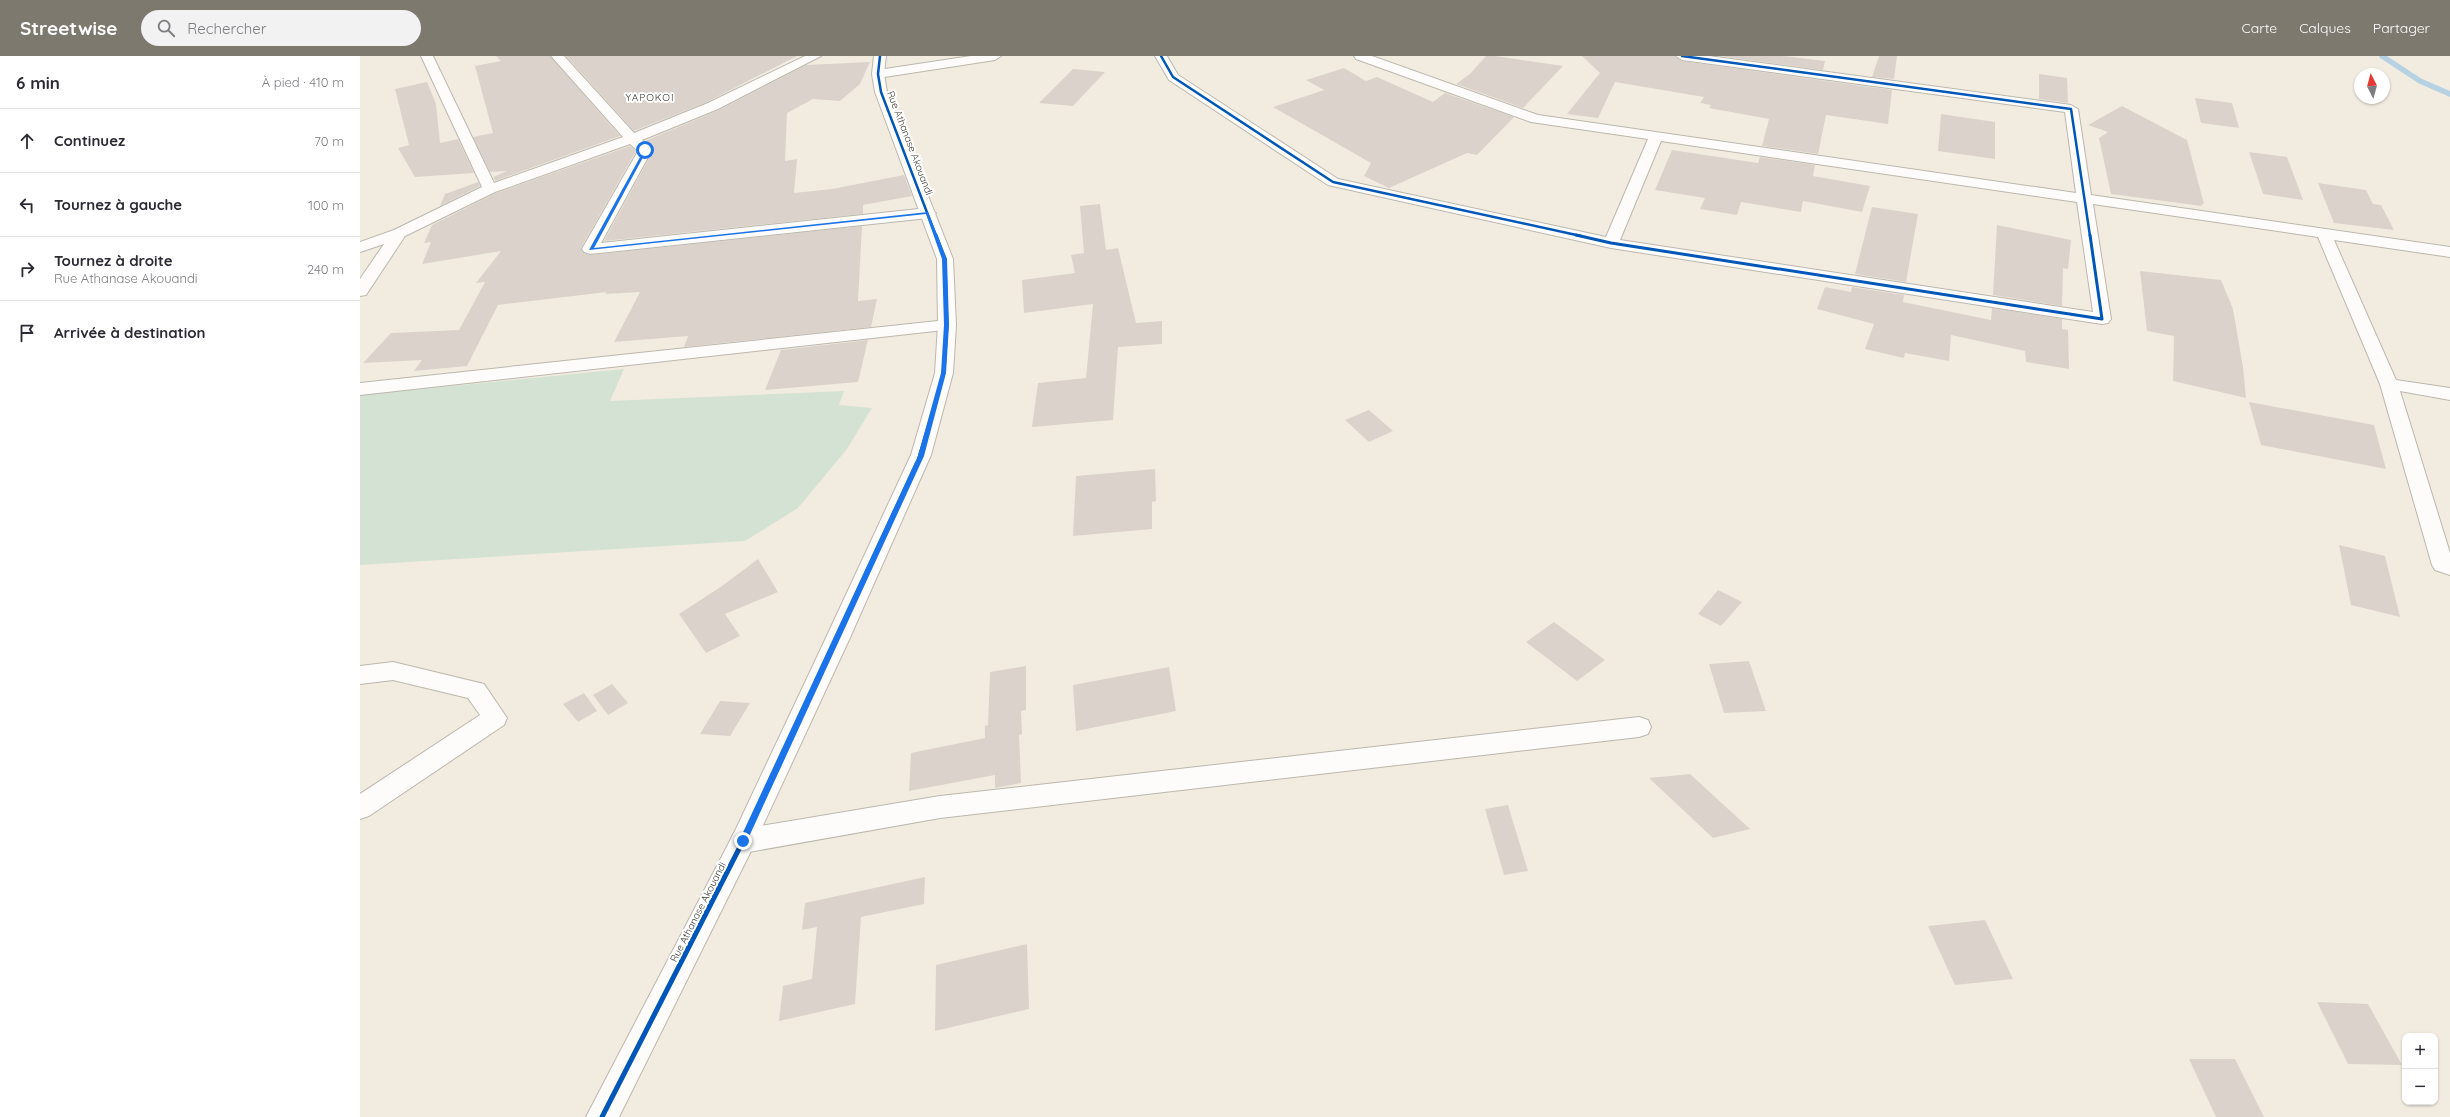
<!DOCTYPE html>
<html lang="fr">
<head>
<meta charset="utf-8">
<style>
  body { margin:0; font-family:Quicksand,sans-serif; background:#f2f2f3; color:#2b2b33 }
  .controls { position:absolute; right:12px; bottom:12px; display:grid; overflow:hidden; border-radius:8px; box-shadow:0 1px 3px #0004 }
  .controls button { width:36px; height:36px; display:grid; place-items:center; padding:0; border:0; border-bottom:1px solid #e1e1e2; background:#fff; color:#2b2b33; font:20px sans-serif }
  .compass { position:absolute; left:1994px; top:12px; width:36px; height:36px; border-radius:50%; background:#fff; box-shadow:0 1px 3px #0004; rotate:354deg }
  .stop { position:absolute; width:12px; height:12px; margin:-9px; border:3px solid #1a73e8; border-radius:50%; background:#fff }
  .stop.end { background:#1a73e8; border-color:#fff; box-shadow:0 1px 4px #0008 }
  .list { margin:0; padding:0; list-style:none }
  h2 { display:flex; justify-content:space-between; align-items:center; height:52px; margin:0; padding:0 16px; font-size:17px }
  h2 small { font-size:13px; font-weight:400; color:#7c7c81 }
  .list li { display:grid; grid-template-columns:26px 1fr auto; gap:12px; align-items:center; box-sizing:border-box; height:64px; padding:0 16px; border-top:1px solid #e1e1e2 }
  .list b { display:block; font-size:15px; white-space:nowrap }
  .list p { margin:0; font-size:13px; white-space:nowrap; color:#7c7c81 }
  .list em { font-size:13px; font-style:normal; color:#7c7c81 }
  .icon { flex:none; width:22px; height:22px; fill:none; stroke:currentColor; stroke-width:2; stroke-linecap:round; stroke-linejoin:round }
  .map { position:relative; flex:none; width:2090px; height:1061px; overflow:hidden }
  header { display:flex; align-items:center; gap:24px; box-sizing:border-box; height:56px; padding:0 20px; background:#7e796e; color:#fff }
  header strong { font-size:19px }
  nav { display:flex; gap:22px; margin-inline-start:auto; font-size:14px }
  .search { width:280px; height:36px; background:#f2f2f3; display:flex; align-items:center; gap:10px; box-sizing:border-box; padding:0 14px; border-radius:22px; color:#7c7c81; font-size:15px }
  main { display:flex }
  aside { flex:1; background:#fff }
  .map>svg:first-child { display:block }
</style>
</head>
<body>
<header>
<strong>Streetwise</strong>
<div class="search"><svg class="icon" aria-label="search" viewBox="0 0 24 24"><circle cx="10" cy="10" r="6"/><path d="M15 15l6 6"/></svg>Rechercher</div>
<nav><a>Carte</a><a>Calques</a><a>Partager</a></nav>
</header>
<main>
<aside>
<h2>6 min<small>À pied · 410 m</small></h2>
<ul class="list">
<li><svg class="icon" aria-label="ahead" viewBox="0 0 24 24"><path d="M12 20V5M6 11l6-6 6 6"/></svg><div><b>Continuez</b></div><em>70 m</em></li>
<li><svg class="icon" aria-label="left" viewBox="0 0 24 24"><path d="M17 20v-9H6M10 6l-5 5 5 5"/></svg><div><b>Tournez à gauche</b></div><em>100 m</em></li>
<li><svg class="icon" aria-label="right" viewBox="0 0 24 24"><path d="M7 20v-9h11M14 6l5 5-5 5"/></svg><div><b>Tournez à droite</b><p>Rue Athanase Akouandi</p></div><em>240 m</em></li>
<li><svg class="icon" aria-label="arrive" viewBox="0 0 24 24"><path d="M6 21V4h12l-3 4 3 4H6"/></svg><div><b>Arrivée à destination</b></div></li>
</ul>
</aside>
<div class="map">
<svg width="2090" height="1061" viewBox="0 0 2090 1061">
  <rect width="100%" height="100%" fill="#f2ece0"/>
  <polygon fill="#d4e2d3" points="264,313 250,345 484,335 479,349 512,352 487,393 438,452 385,485 0,509 0,339"/>
  <g fill="none" stroke-linecap="round" stroke-linejoin="round">
    <polyline stroke="#b6d2e2" stroke-width="5.5" points="2022,0 2060,25 2090,38"/>
  </g>
  <g fill="#dbd3cb">
    <polygon points="136,0 190,0 260,80 135,125 133,121 147,115 130,116 113,81 133,77 115,10 141,5"/>
    <polygon points="206,0 437,0 347,46 274,75"/>
    <polygon points="1126,0 1135,0 1203,10 1163,52 1096,28 1110,18"/>
    <polygon points="1222,0 1315,0 1322,5 1532,34 1528,68 1466,59 1458,98 1402,90 1409,63 1349,52 1351,49 1340,47 1344,41 1255,26 1238,62 1207,58 1240,17"/>
    <polygon points="1360,0 1423,0 1465,5 1463,14"/>
    <polygon points="1519,0 1537,0 1534,23 1512,21"/>
    <polygon points="510,6 500,28 480,45 453,43 427,57 425,105 437,103 434,137 472,133 544,119 552,140 503,149 503,158 244,185 293,95 285,85 359,54 446,9"/>
    <polygon points="984,12 1006,25 1017,21 1073,46 1085,37 1154,61 1117,99 1107,97 1029,132 1004,120 1011,107 913,51 964,34 946,24"/>
    <polygon points="713,13 745,16 713,50 679,47"/>
    <polygon points="1679,18 1707,22 1708,47 1679,43"/>
    <polygon points="67,26 76,48 80,87 98,83 114,117 55,121 38,92 49,89 35,33"/>
    <polygon points="1835,42 1872,47 1879,72 1841,67"/>
    <polygon points="1762,50 1827,84 1844,148 1842,148 1842,150 1751,138 1739,82 1748,76 1728,69"/>
    <polygon points="1581,58 1635,66 1635,103 1578,95"/>
    <polygon points="270,90 276,95 221,192 224,197 230,199 502,170 498,245 517,243 511,271 324,291 328,280 254,286 280,236 245,238 247,236 138,249 107,310 54,315 62,304 3,307 31,277 99,274 125,226 116,227 141,195 62,208 71,186 64,187 72,169 136,137"/>
    <polygon points="1312,94 1398,107 1400,101 1455,109 1453,120 1510,130 1502,156 1443,145 1441,156 1381,146 1377,159 1340,153 1345,142 1295,134"/>
    <polygon points="1889,96 1927,101 1943,144 1903,138"/>
    <polygon points="118,126 120,130 80,150 85,138"/>
    <polygon points="1958,127 2006,134 2013,148 2021,149 2034,174 1974,167"/>
    <polygon points="740,148 746,194 758,192 776,267 802,265 802,288 758,291 753,364 672,371 678,327 726,322 733,248 664,257 662,224 715,217 711,199 724,197 720,150"/>
    <polygon points="1512,151 1558,158 1546,226 1495,218"/>
    <polygon points="1637,169 1711,184 1708,213 1703,212 1702,250 1633,239"/>
    <polygon points="1780,215 1861,224 1873,253 1883,311 1886,342 1813,325 1814,280 1787,275"/>
    <polygon points="1465,231 1491,236 1492,231 1544,239 1543,246 1631,264 1632,252 1702,263 1702,273 1708,274 1709,313 1666,306 1665,295 1591,279 1589,305 1545,297 1544,302 1505,293 1514,268 1457,253"/>
    <polygon points="508,284 498,326 405,334 421,294"/>
    <polygon points="1889,346 2014,369 2026,413 1901,389"/>
    <polygon points="1009,354 1033,375 1009,386 985,364"/>
    <polygon points="795,413 796,445 792,446 792,473 713,480 716,420"/>
    <polygon points="1979,489 2025,500 2040,561 1991,549"/>
    <polygon points="398,503 418,536 365,558 380,580 346,597 319,558 362,530"/>
    <polygon points="1358,534 1382,546 1361,570 1338,558"/>
    <polygon points="1194,566 1245,604 1217,625 1166,586"/>
    <polygon points="1389,605 1406,655 1364,657 1349,608"/>
    <polygon points="666,610 666,654 661,655 662,678 659,679 661,727 635,732 635,719 549,735 551,697 625,682 625,670 628,669 630,616"/>
    <polygon points="809,611 816,655 716,675 713,629"/>
    <polygon points="252,628 268,647 248,659 233,639"/>
    <polygon points="224,637 237,655 218,666 203,648"/>
    <polygon points="360,645 390,647 370,680 340,678"/>
    <polygon points="1330,718 1390,773 1353,782 1289,722"/>
    <polygon points="1148,749 1168,815 1144,819 1125,753"/>
    <polygon points="565,821 564,848 501,861 495,948 419,965 423,930 452,923 457,871 442,874 445,847"/>
    <polygon points="1625,864 1653,923 1595,929 1568,870"/>
    <polygon points="667,888 669,953 575,975 576,909"/>
    <polygon points="1957,946 2008,948 2042,1009 1988,1008"/>
    <polygon points="1829,1003 1875,1003 1904,1061 1856,1061"/>
  </g>
  <g fill="none" stroke-linecap="round" stroke-linejoin="round">
    <g stroke="#bcb7ad" stroke-width="2">
      <g id="street">
        <polygon points="61,0 73,0 134,127 263,81 191,0 204,0 274,77 348,47 445,0 461,0 358,53 282,84 292,94 241,187 568,152 576,157 568,162 230,198 224,196 222,193 278,95 270,88 135,136 45,180 6,239 0,240 0,223 24,188 0,196 0,186 34,174 122,131"/>
        <polygon points="611,0 641,0 635,4 518,22 512,18 518,14"/>
        <path d="M795,0H807L818,19L978,123L1246,181L1288,83L1171,66L996,3L994,0H1012L1178,59L1716,137L1705,56L1322,4L1316,0H1349L1711,49L1718,53L1731,139L2090,191V201L1974,184L2036,324L2090,332V344L2040,335L2090,497V519L2075,514L2072,509L2020,328L1958,181L1733,148L1751,263L1748,267L1742,268L1251,192L968,129L809,24ZM1301,85L1717,146L1733,256L1260,184Z"/>
        <polygon points="587,264 593,265 596,269 593,273 0,339 0,327"/>
        <polygon points="33,606 124,628 147,662 144,669 9,760 0,763 0,738 120,659 108,642 33,624 0,628 0,610"/>
        <polygon points="1279,661 1288,664 1291,671 1288,678 1279,681 580,762 383,797 374,793 370,785 374,777 383,773 580,740"/>
      </g>
    </g>
    <g stroke="#bcb7ad" stroke-width="2">
      <polygon id="secondary" points="514,0 526,0 524,18 527,36 593,203 596,269 593,317 571,399 488,586 392,793 259,1061 226,1061 374,777 464,586 551,399 575,317 578,269 577,203 515,36 512,18"/>
    </g>
    <use href="#street" fill="#fdfcfa" fill-rule="evenodd"/>
    <use href="#secondary" fill="#fdfcfa" fill-rule="evenodd"/>
    <g stroke="#fff" stroke-width="4">
      <g id="cycleway-far3">
        <polyline points="520,0 518,18 521,36 576,180"/>
        <polyline points="801,0 813,21 973,126 1221,180"/>
        <polyline points="1322,0 1711,53 1730,180"/>
      </g>
    </g>
    <g stroke="#fff" stroke-width="5">
      <g id="cycleway-far2">
        <polyline points="1216,179 1251,187 1742,263 1730,179"/>
        <polyline points="557,408 584,317 587,269 585,203 576,179"/>
      </g>
    </g>
    <g stroke="#fff" stroke-width="6">
      <polyline id="cycleway-far1" points="424,696 557,407"/>
    </g>
    <g stroke="#fff" stroke-width="8">
      <polyline id="cycleway" points="242,1061 383,785 425,695"/>
    </g>
    <use href="#cycleway-far3" stroke="#0057b8" stroke-width="2.5"/>
    <use href="#cycleway-far2" stroke="#0057b8" stroke-width="3"/>
    <use href="#cycleway-far1" stroke="#0057b8" stroke-width="4"/>
    <use href="#cycleway" stroke="#0057b8" stroke-width="5"/>
  </g>
  <polygon fill="#1a73e8" points="285,92 287,94 234,192 568,156 587,203 589,269 586,317 564,400 387,785 383,788 379,785 558,400 581,317 584,269 582,203 566,158 229,194"/>
  <g text-anchor="middle" dominant-baseline="central" stroke-width="4" stroke-linejoin="round" paint-order="stroke">
    <g font-size="10" letter-spacing="1" fill="#3f3b31" stroke="#fff">
      <text x="290" y="41">YAPOKOI</text>
    </g>
    <g font-size="10" fill="#3f3b31" stroke="#fff">
      <text transform="translate(550 87) rotate(69)">Rue Athanase Akouandi</text>
      <text transform="translate(338 856) rotate(-63)">Rue Athanase Akouandi</text>
    </g>
  </g>
</svg>
<div class="controls">
<button>+</button>
<button>−</button>
</div>
<svg class="compass" viewBox="-18 -18 36 36"><path d="M0-13l5 13h-10z" fill="#e53935"/><path d="M0 13l5-13h-10z" fill="#7c7c81"/></svg>
<div class="stop" style="left:285px;top:94px"></div>
<div class="stop end" style="left:383px;top:785px"></div>
</div>
</main>
</body>
</html>
